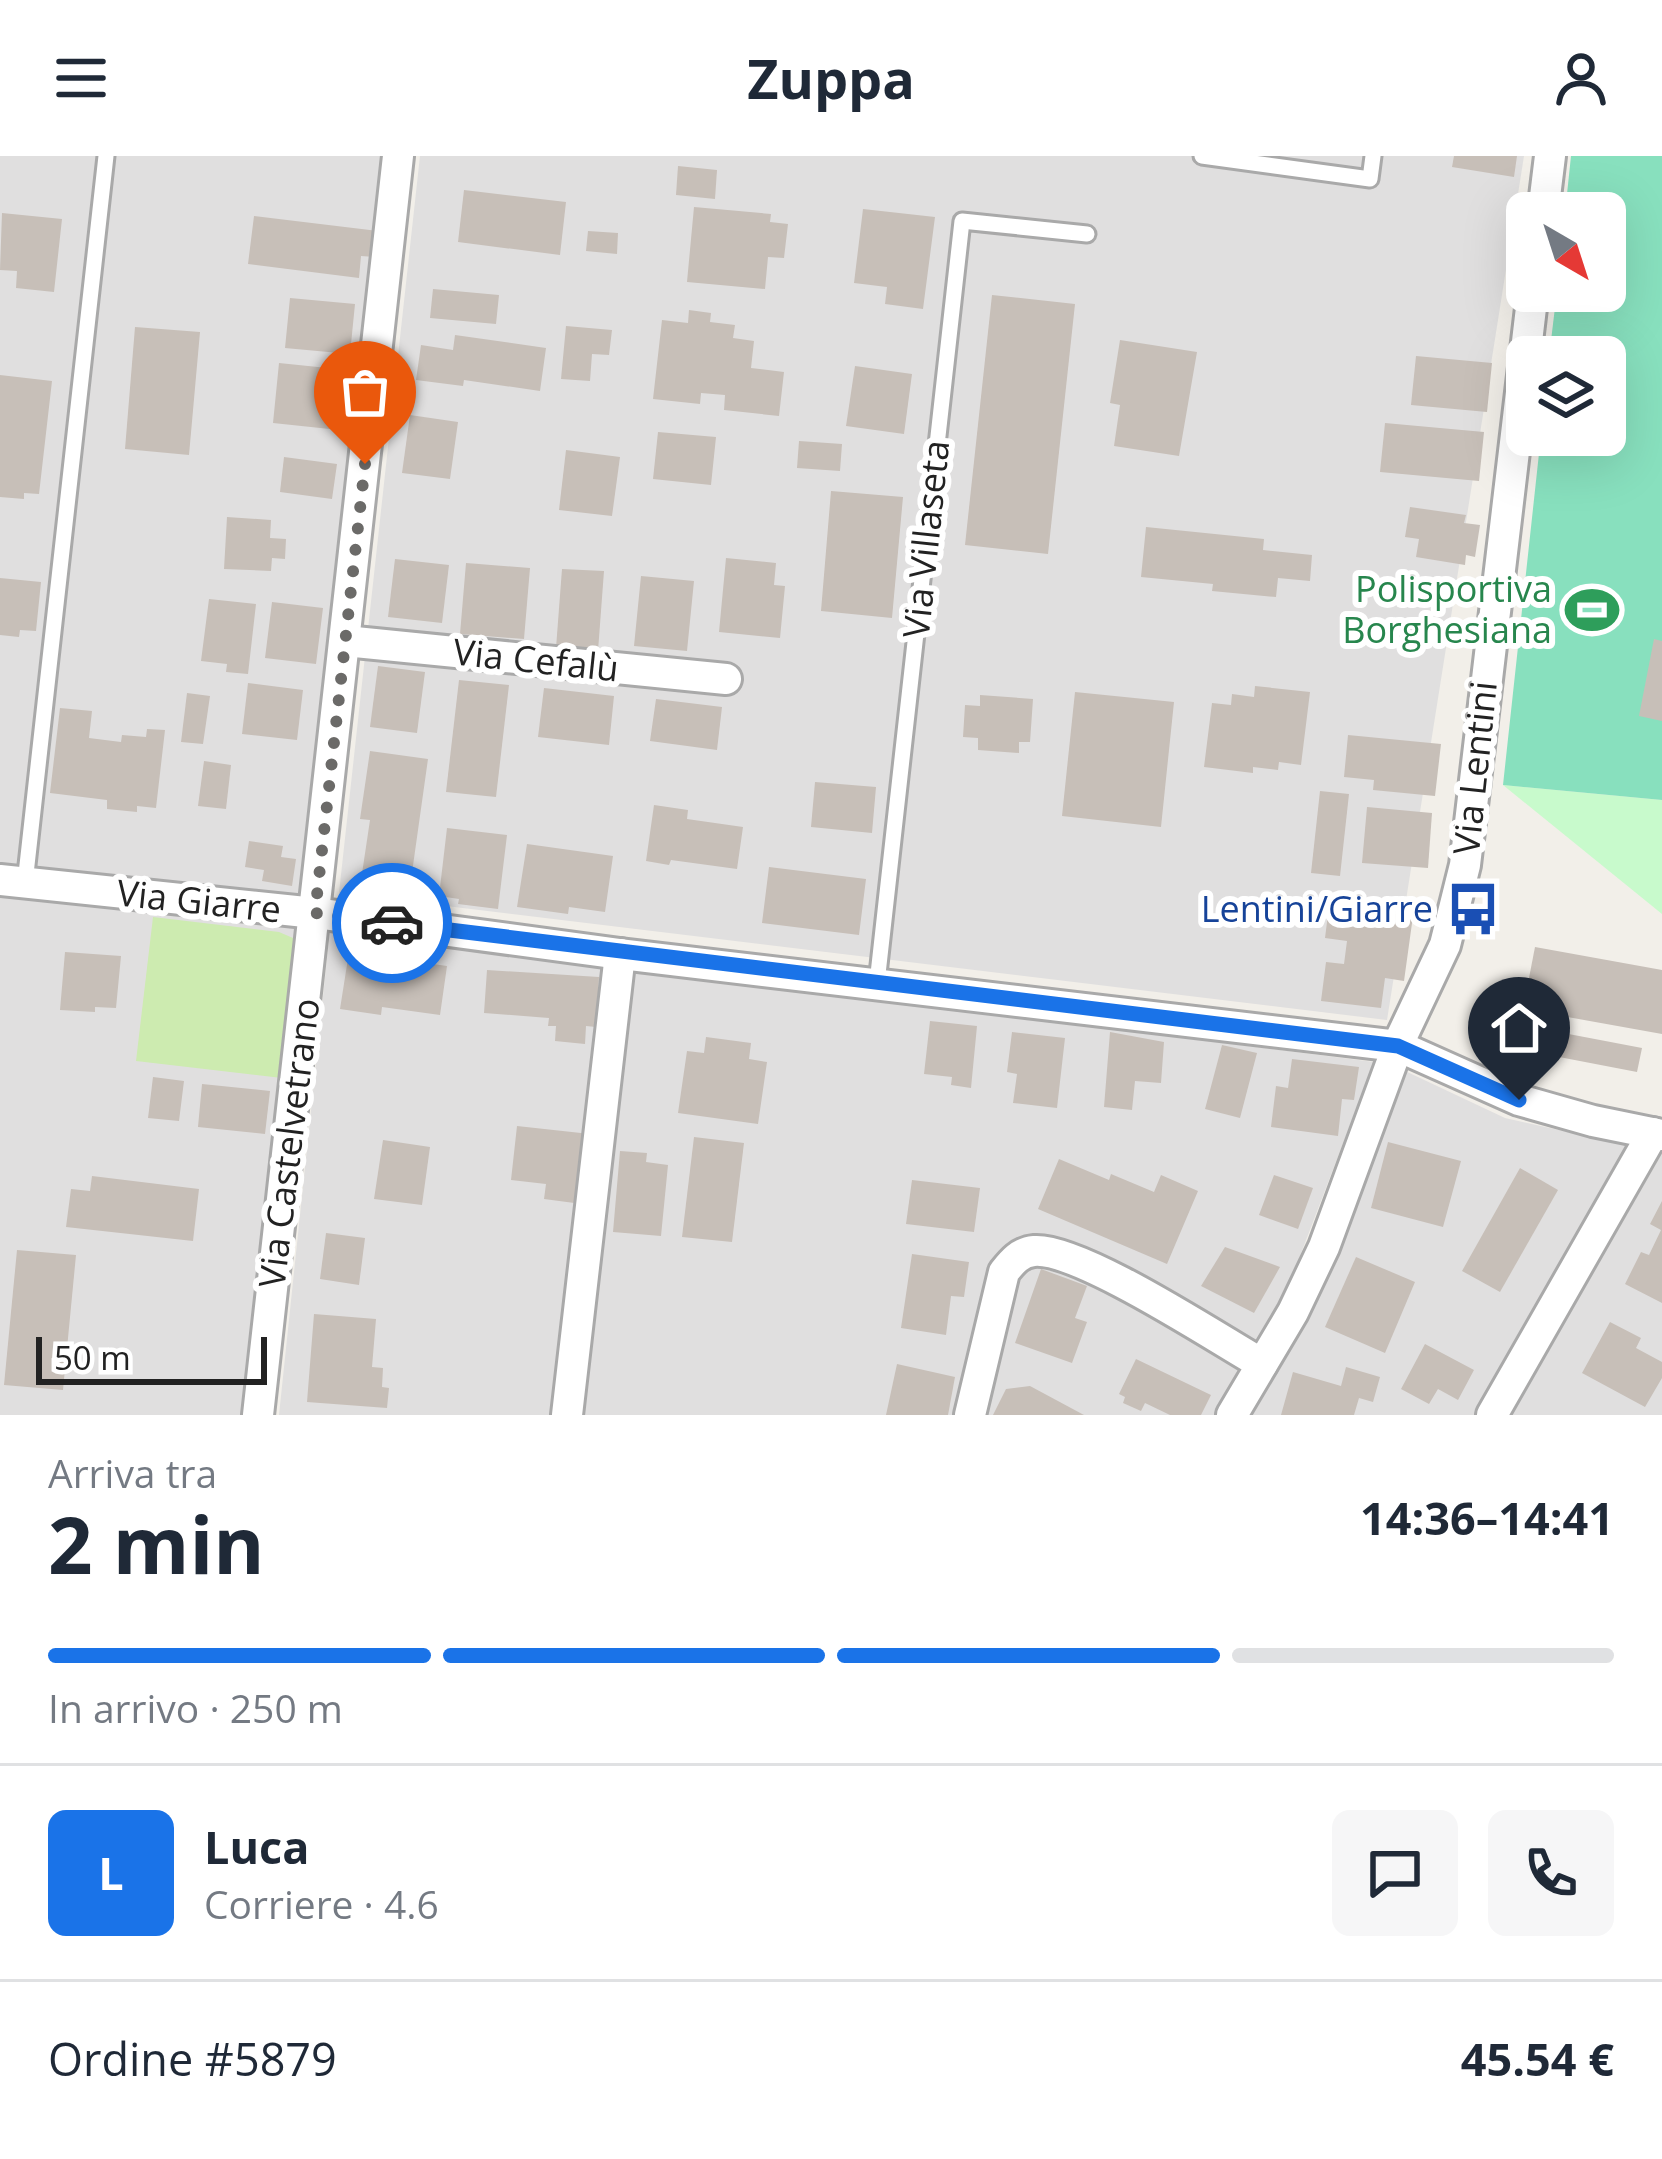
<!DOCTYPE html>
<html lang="it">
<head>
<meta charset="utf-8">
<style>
	body { margin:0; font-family:"Open Sans",sans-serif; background:#f6f6f7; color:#1f2937; height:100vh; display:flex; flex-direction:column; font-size:45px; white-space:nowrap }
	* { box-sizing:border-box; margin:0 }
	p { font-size:39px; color:#747a83 }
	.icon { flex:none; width:66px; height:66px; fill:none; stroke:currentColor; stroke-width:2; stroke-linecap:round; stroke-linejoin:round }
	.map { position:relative; height:1259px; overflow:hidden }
	.sheet { display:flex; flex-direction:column; background:#fff; flex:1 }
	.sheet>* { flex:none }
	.needle { width:78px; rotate:141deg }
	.buttons { position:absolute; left:1506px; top:36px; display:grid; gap:24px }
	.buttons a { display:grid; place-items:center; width:120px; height:120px; border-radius:18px; background:#fff; box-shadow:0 12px 48px #0002; font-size:60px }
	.scale { position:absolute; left:36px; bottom:30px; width:231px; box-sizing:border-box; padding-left:12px; border:6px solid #222; border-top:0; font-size:33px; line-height:42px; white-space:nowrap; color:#222; -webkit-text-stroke:9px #fff; paint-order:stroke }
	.pin { position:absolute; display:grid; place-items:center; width:102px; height:102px; color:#fff; margin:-123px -51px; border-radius:50% 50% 50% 0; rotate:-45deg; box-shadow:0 0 12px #0007 }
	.pin .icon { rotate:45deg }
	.courier { position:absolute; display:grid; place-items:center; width:120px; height:120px; margin:-60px; border:9px solid #1a73e8; border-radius:50%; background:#fff; color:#222; box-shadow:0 3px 15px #0007 }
	.overview em { font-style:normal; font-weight:700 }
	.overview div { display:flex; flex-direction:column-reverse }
	.overview { display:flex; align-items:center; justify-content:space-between; height:204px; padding:0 48px }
	h1 { font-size:78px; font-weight:700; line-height:90px }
	.bar { display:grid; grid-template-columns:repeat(4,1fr); gap:18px 12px; align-content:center; height:144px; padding:0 48px }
	.bar i { height:15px; border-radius:9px; background:#e0e1e3 }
	.bar .current { background:#1a73e8 }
	.bar p { grid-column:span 4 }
	.line { display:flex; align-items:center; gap:30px; padding:0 48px; border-top:3px solid #e0e1e3 }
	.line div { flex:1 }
	.round { display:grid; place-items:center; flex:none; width:126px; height:126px; border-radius:18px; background:#f6f6f7 }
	header { display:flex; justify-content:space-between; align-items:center; height:156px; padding:0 48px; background:#fff; font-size:54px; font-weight:700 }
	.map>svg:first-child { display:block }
	.residential { fill:#e0dfdf }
	.grass { fill:#cdebb0 }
	.park { fill:#c8facc }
	.pitch { fill:#88e0be }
	.building { fill:#c7bfb8 }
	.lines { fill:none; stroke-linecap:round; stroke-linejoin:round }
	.lane-casing { stroke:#a9a9a9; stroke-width:21 }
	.street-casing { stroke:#a9a9a9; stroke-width:36 }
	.lane { stroke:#fff; stroke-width:15 }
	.street { stroke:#fff; stroke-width:30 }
	.done { stroke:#6b6a68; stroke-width:12; stroke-dasharray:0 21.6 }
	.route { stroke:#1a73e8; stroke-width:15 }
	.labels { text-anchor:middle; stroke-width:12; stroke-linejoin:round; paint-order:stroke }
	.street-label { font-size:36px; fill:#222; stroke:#fff }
	.leisure-label { font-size:36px; fill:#27864d; stroke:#fff; text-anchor:end }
	.transit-label { font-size:36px; fill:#164399; stroke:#fff; text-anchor:end }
</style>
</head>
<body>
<header><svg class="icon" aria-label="menu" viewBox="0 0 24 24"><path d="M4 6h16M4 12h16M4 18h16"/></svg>Zuppa<svg class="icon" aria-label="person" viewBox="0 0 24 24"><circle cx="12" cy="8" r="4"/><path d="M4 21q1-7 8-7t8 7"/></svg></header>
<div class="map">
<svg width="1662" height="1259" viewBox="0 0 1662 1259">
	<rect width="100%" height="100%" fill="#f2efe9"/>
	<g class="residential">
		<path d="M 0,0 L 385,0 L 242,1259 L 0,1259 Z"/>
		<path d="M 420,0 L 1524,0 L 1387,864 L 339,737 Z"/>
		<path d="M 330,774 L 1374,906 L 1287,1134 L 1214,1259 L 279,1259 Z"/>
		<path d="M 1403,914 L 1505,962 L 1631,990 L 1482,1259 L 1249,1259 L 1320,1139 Z"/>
		<path d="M 1662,997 L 1662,1259 L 1511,1259 Z"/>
	</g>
	<path class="grass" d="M 153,761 L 279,776 L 293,782 L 295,790 L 282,922 L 136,905 Z"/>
	<path class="park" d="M 1503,629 L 1662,644 L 1662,758 Z"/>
	<path class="pitch" d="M 1571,0 L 1662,0 L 1662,644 L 1503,629 L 1541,279 L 1605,279 L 1605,201 L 1549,201 L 1557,135 L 1605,135 L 1605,57 L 1565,57 Z"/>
	<g class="building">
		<path d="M 1454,0 L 1517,0 L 1514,21 L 1452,11 Z"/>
		<path d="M 678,10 L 717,14 L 715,43 L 676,39 Z"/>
		<path d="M 464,34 L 566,46 L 560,99 L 458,86 Z"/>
		<path d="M 694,51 L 771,58 L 770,66 L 788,68 L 784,102 L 768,101 L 765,133 L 687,126 Z"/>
		<path d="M 863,53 L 935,61 L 923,153 L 885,148 L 887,131 L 854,127 Z"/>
		<path d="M 2,57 L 62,63 L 54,136 L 16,132 L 17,115 L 0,114 Z"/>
		<path d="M 254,60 L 378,75 L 375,101 L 361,100 L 359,122 L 248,108 Z"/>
		<path d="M 588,75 L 618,77 L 617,98 L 586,95 Z"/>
		<path d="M 433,133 L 499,139 L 496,168 L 430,162 Z"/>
		<path d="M 992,139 L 1075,148 L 1048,398 L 965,389 Z"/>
		<path d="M 290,142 L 355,148 L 350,198 L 285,192 Z"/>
		<path d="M 689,154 L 711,157 L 710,166 L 735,169 L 733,182 L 754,185 L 751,212 L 784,216 L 779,260 L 724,254 L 725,239 L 701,237 L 700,248 L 653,243 L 662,164 L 688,167 Z"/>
		<path d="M 566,170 L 612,174 L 609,199 L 592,198 L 590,225 L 561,223 Z"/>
		<path d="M 135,171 L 200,176 L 189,299 L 125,293 Z"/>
		<path d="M 455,179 L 546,192 L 540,235 L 464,224 L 463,230 L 416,224 L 421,189 L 453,194 Z"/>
		<path d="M 1120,184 L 1197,196 L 1179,300 L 1114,290 L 1120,249 L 1110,247 Z"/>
		<path d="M 1416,200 L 1492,207 L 1487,256 L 1411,249 Z"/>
		<path d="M 279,207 L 347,214 L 345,229 L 354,229 L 353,239 L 361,240 L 358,276 L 273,267 Z"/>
		<path d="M 855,210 L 912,218 L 904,278 L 846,270 Z"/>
		<path d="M 0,219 L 52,225 L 39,338 L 24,337 L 24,343 L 0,341 Z"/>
		<path d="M 410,259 L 458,266 L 450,323 L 402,317 Z"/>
		<path d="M 1385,267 L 1484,276 L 1479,325 L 1380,316 Z"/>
		<path d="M 658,276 L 716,281 L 711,329 L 653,323 Z"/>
		<path d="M 799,285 L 842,288 L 840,315 L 797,312 Z"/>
		<path d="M 566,294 L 620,301 L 612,360 L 559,354 Z"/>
		<path d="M 284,301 L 337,308 L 332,343 L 280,336 Z"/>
		<path d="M 831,335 L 903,341 L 892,462 L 821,455 Z"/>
		<path d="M 1410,351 L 1466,359 L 1464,367 L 1480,369 L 1475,401 L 1466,399 L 1465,409 L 1416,401 L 1419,383 L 1405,381 Z"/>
		<path d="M 227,361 L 271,364 L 270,382 L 286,383 L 285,403 L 272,402 L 271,415 L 224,413 Z"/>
		<path d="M 1146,371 L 1264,383 L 1263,394 L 1312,399 L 1310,425 L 1278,422 L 1276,441 L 1212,435 L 1213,428 L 1141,421 Z"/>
		<path d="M 726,402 L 776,407 L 774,429 L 785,430 L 780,482 L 719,476 Z"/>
		<path d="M 395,403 L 449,409 L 442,467 L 388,461 Z"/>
		<path d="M 466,407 L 530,412 L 524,483 L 460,478 Z"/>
		<path d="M 562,413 L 604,415 L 598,495 L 556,492 Z"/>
		<path d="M 641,420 L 694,425 L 687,495 L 634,490 Z"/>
		<path d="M 0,422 L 41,426 L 36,475 L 20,474 L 19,481 L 0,479 Z"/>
		<path d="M 209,443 L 256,448 L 248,518 L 226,516 L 227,508 L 201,505 Z"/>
		<path d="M 272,446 L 323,452 L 316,508 L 265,502 Z"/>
		<path d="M 1654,483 L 1662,485 L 1662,565 L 1639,560 Z"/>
		<path d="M 378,510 L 425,516 L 417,577 L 370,571 Z"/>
		<path d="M 459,524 L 509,529 L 496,641 L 446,636 Z"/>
		<path d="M 248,527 L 303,534 L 297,584 L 242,578 Z"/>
		<path d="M 1255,530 L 1310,536 L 1301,609 L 1279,606 L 1278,614 L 1253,611 L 1253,617 L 1204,611 L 1212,547 L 1231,549 L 1232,538 L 1254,541 Z"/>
		<path d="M 544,532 L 614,540 L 609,589 L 538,581 Z"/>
		<path d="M 1075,536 L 1174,546 L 1161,671 L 1062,660 Z"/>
		<path d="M 187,537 L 210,540 L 203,588 L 181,586 Z"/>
		<path d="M 980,539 L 1033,543 L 1030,586 L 1019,586 L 1019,597 L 978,594 L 978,582 L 963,581 L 965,549 L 980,550 Z"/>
		<path d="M 656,543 L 722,551 L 717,594 L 650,585 Z"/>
		<path d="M 60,552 L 92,555 L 89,582 L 121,586 L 122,579 L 146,581 L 147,573 L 165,574 L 156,652 L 137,650 L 137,656 L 107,653 L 107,644 L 50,637 Z"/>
		<path d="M 1348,579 L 1441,588 L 1435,640 L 1373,634 L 1374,624 L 1344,621 Z"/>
		<path d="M 370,595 L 428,603 L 409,738 L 360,731 L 370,664 L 360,663 Z"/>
		<path d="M 204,605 L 231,609 L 226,653 L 198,650 Z"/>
		<path d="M 815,626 L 876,631 L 872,677 L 811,671 Z"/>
		<path d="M 1320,635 L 1349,638 L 1340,720 L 1311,717 Z"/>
		<path d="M 654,649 L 688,654 L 687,663 L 743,671 L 737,713 L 671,704 L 669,709 L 646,705 Z"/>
		<path d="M 1367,651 L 1432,657 L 1428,712 L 1362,707 Z"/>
		<path d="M 447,672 L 507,679 L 498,753 L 458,748 L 459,743 L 439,740 Z"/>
		<path d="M 249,685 L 283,690 L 281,701 L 296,703 L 292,730 L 262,725 L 264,714 L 245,711 Z"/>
		<path d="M 527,688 L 613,700 L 605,756 L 569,751 L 568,758 L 517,751 Z"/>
		<path d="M 769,711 L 866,723 L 859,779 L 762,767 Z"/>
		<path d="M 1329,750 L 1413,760 L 1404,825 L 1385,822 L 1381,852 L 1321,845 L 1326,806 L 1344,808 L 1347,785 L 1325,782 Z"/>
		<path d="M 1535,791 L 1662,814 L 1662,878 L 1523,853 Z"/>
		<path d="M 65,796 L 121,800 L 116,852 L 95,851 L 95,856 L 60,854 Z"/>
		<path d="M 349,796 L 447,810 L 440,859 L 382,851 L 381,859 L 340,853 Z"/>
		<path d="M 487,814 L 599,821 L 596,871 L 586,870 L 585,888 L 555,885 L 556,870 L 548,870 L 549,862 L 484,857 Z"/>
		<path d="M 930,865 L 977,870 L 971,932 L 951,929 L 952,921 L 924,918 Z"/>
		<path d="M 1511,867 L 1642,892 L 1637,916 L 1507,891 Z"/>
		<path d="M 1012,876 L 1065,882 L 1057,952 L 1013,947 L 1017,918 L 1007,916 Z"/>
		<path d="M 1110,876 L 1164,886 L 1161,927 L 1135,925 L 1132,954 L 1104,951 Z"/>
		<path d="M 706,881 L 751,887 L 749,903 L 767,906 L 758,968 L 678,957 L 687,895 L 704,897 Z"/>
		<path d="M 1222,889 L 1257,897 L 1240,962 L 1205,953 Z"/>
		<path d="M 1292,903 L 1359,911 L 1354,944 L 1342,943 L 1338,980 L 1271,971 L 1276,930 L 1288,932 Z"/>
		<path d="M 153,921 L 184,925 L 179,965 L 148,962 Z"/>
		<path d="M 202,928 L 270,935 L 265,978 L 198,971 Z"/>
		<path d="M 517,970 L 590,978 L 582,1048 L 544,1043 L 546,1028 L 511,1024 Z"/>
		<path d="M 694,981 L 744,987 L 732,1086 L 682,1081 Z"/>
		<path d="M 383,984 L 430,991 L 422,1049 L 374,1043 Z"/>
		<path d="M 1388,986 L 1461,1005 L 1443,1071 L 1371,1052 Z"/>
		<path d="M 620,995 L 647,997 L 646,1006 L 668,1009 L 661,1080 L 613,1076 Z"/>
		<path d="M 1059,1003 L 1109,1024 L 1111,1018 L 1154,1036 L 1161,1019 L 1198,1035 L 1167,1108 L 1038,1053 Z"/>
		<path d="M 1520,1012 L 1558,1034 L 1500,1136 L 1462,1115 Z"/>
		<path d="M 1274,1019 L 1313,1032 L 1298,1073 L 1259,1059 Z"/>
		<path d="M 92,1020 L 199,1033 L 193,1085 L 66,1071 L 71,1033 L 90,1035 Z"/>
		<path d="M 912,1024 L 980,1032 L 974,1076 L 906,1068 Z"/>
		<path d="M 1662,1045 L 1662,1147 L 1625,1128 L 1641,1096 L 1649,1099 L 1661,1074 L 1650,1068 Z"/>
		<path d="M 326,1077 L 365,1082 L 359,1129 L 320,1123 Z"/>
		<path d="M 1225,1091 L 1280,1111 L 1254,1157 L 1201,1130 Z"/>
		<path d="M 17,1094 L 76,1099 L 63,1234 L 4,1229 Z"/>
		<path d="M 912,1098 L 969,1106 L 964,1141 L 951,1140 L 946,1179 L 901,1172 Z"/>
		<path d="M 1356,1101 L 1415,1126 L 1385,1197 L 1325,1171 Z"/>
		<path d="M 1041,1113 L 1087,1130 L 1075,1162 L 1087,1166 L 1072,1207 L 1015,1187 Z"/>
		<path d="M 314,1158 L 376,1163 L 372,1211 L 383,1212 L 382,1231 L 389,1232 L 387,1252 L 307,1246 Z"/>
		<path d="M 1610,1166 L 1641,1182 L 1636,1192 L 1662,1206 L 1662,1222 L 1645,1251 L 1582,1217 Z"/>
		<path d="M 1425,1188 L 1474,1214 L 1458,1244 L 1438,1233 L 1429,1248 L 1401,1233 Z"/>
		<path d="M 1136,1203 L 1211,1239 L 1201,1259 L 1170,1259 L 1145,1247 L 1141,1255 L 1123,1247 L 1125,1241 L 1119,1238 Z"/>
		<path d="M 897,1208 L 955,1221 L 948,1259 L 886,1259 Z"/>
		<path d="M 1346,1211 L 1380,1221 L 1373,1246 L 1359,1242 L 1354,1259 L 1281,1259 L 1293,1216 L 1341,1230 Z"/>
		<path d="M 1030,1230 L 1084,1259 L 993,1259 L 1006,1233 Z"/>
	</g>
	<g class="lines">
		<defs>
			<g id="lane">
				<path d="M 1202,0 L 1370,23 L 1373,0"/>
				<path d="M 25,727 L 106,0"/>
				<path d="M 877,827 L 962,65 L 1087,78"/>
			</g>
			<g id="street">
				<path d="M 1543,57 L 1550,0"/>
				<path d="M 345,485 L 726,523"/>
				<path d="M 0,724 L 315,757 L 620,798 L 1398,890 L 1519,944 L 1593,965 L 1662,979"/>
				<path d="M 258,1259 L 398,0"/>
				<path d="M 567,1259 L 620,798"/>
				<path d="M 970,1259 L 1004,1116 C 1012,1106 1020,1096 1034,1095 C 1079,1091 1218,1183 1262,1208"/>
				<path d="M 1232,1259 L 1293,1156 L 1324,1091 L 1400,884 L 1445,789 L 1465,709 L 1533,135"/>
				<path d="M 1492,1259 L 1653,977"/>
			</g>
		</defs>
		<use href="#lane" class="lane-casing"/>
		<use href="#street" class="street-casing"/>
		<use href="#lane" class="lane"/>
		<use href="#street" class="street"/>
	</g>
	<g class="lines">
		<path class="done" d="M 365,308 L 315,757 L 392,767"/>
		<path class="route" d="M 392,767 L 1398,890 L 1519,944"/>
	</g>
	<defs>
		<symbol id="stadium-bare" viewBox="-9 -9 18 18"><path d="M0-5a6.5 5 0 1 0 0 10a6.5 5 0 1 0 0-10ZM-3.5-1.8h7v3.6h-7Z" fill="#2e9e5b" stroke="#fff" stroke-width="2.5" paint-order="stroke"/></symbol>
		<symbol id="bus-bare" viewBox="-9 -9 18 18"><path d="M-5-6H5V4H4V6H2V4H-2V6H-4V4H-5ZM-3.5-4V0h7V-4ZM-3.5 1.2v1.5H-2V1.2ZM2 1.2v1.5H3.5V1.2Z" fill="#1a4fb4" stroke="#fff" stroke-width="2.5" paint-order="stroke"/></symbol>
	</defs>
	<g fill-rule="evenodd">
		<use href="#stadium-bare" x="1554" y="416" width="76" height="76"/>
		<use href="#bus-bare" x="1435" y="715" width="76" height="76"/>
	</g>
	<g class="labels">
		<g class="street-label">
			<text transform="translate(926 383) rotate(-84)" y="13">Via Villaseta</text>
			<text transform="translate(536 504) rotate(6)" y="13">Via Cefalù</text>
			<text transform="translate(1475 612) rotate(-84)" y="13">Via Lentini</text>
			<text transform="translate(199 745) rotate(6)" y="13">Via Giarre</text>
			<text transform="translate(289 987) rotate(-83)" y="13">Via Castelvetrano</text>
		</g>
		<g class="leisure-label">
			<text x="1552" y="446">Polisportiva<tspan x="1552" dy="41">Borghesiana</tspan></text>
		</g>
		<g class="transit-label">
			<text x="1433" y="766">Lentini/Giarre</text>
		</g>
	</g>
</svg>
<div class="buttons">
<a><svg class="needle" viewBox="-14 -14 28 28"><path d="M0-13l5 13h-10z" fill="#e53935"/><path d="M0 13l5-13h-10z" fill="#747a83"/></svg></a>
<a><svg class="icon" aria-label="layers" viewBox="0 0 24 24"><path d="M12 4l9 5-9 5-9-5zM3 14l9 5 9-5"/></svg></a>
</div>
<div class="scale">50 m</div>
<div class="pin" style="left:365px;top:308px;background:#ea580c"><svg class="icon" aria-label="bag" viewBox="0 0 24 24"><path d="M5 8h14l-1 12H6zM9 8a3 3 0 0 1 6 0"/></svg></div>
<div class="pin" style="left:1519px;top:944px;background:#1f2937"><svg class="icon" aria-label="home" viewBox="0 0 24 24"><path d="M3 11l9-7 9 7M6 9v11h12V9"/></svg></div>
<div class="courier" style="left:392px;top:767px"><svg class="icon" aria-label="car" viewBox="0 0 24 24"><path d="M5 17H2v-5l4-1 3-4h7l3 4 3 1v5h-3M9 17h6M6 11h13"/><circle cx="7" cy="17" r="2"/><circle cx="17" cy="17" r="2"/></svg></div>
</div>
<section class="sheet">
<div class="overview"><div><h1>2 min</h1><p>Arriva tra</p></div><em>14:36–14:41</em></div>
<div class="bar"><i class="current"></i><i class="current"></i><i class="current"></i><i></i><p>In arrivo · 250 m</p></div>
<div class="line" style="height:216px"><b class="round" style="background:#1a73e8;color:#fff">L</b><div><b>Luca</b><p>Corriere · 4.6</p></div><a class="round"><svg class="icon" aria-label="chat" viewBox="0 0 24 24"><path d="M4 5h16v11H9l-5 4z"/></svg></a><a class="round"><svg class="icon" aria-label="phone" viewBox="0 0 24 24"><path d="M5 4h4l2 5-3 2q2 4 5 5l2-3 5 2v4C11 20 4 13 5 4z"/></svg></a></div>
<div class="line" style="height:156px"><div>Ordine #5879</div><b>45.54 €</b></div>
</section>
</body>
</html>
